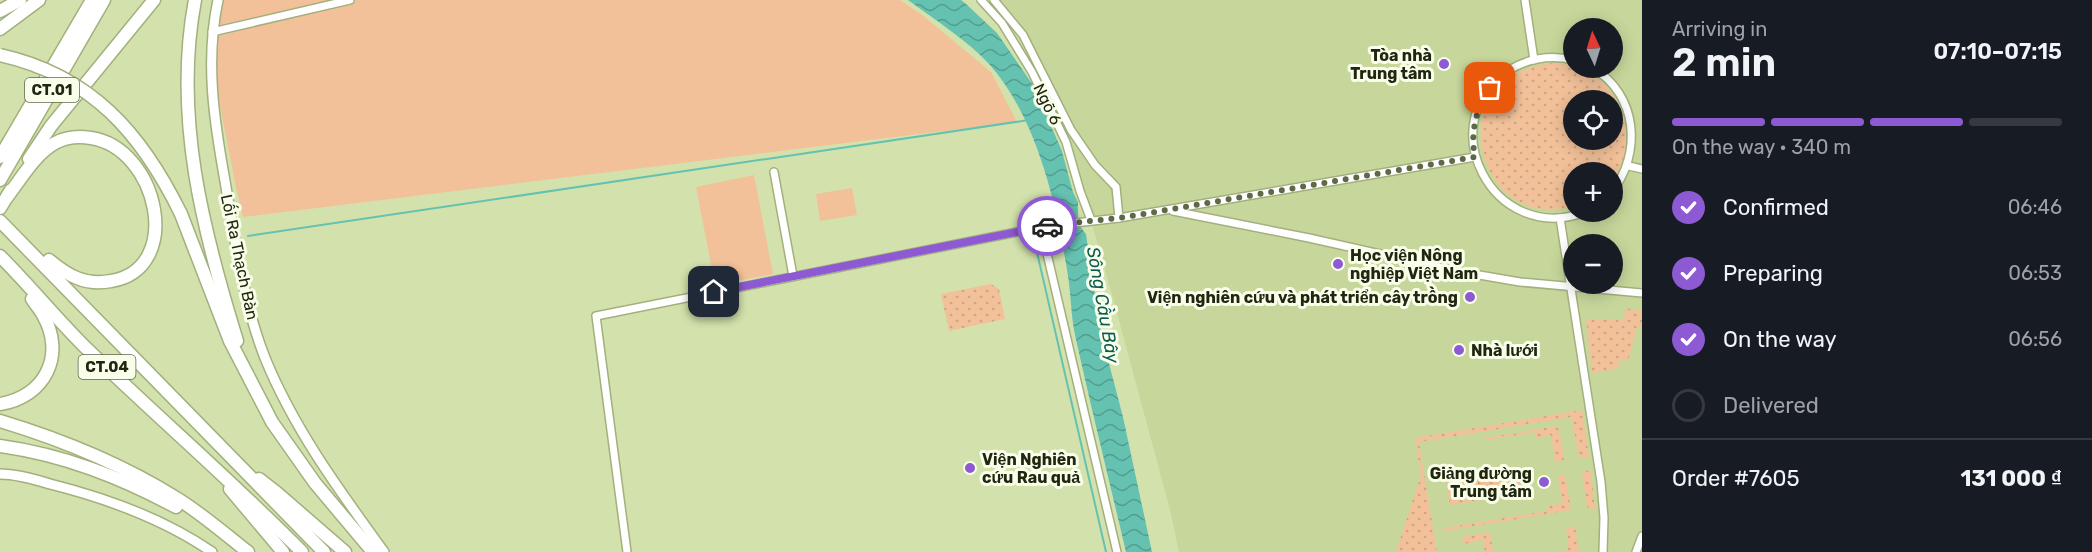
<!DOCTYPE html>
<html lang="en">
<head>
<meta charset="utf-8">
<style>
	body { margin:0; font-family:Rubik,sans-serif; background:#20242c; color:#f1f3f6; height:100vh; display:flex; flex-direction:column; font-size:22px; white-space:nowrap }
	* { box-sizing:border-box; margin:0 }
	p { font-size:20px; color:#9ea1a6 }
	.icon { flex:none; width:33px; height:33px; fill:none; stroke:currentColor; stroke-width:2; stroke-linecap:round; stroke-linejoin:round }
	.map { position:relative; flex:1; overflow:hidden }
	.side { display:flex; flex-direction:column; background:#171b24; width:450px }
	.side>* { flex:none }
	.needle { width:39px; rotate:356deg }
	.buttons { position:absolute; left:1563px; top:18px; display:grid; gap:12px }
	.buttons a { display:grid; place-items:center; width:60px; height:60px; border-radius:50%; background:#171b24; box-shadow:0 3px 15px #0003; font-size:30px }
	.pin { position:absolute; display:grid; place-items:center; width:51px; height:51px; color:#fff; margin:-26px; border-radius:12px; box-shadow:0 3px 9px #0006 }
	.courier { position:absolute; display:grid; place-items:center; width:60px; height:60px; margin:-30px; border:4px solid #8e5ad3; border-radius:50%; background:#fff; color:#222; box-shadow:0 2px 8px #0007 }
	.head em { font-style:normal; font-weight:600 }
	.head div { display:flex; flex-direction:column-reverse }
	.head { display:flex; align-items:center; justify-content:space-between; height:102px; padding:0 30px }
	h1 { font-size:39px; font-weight:600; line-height:45px }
	.bar { display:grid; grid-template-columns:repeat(4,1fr); gap:9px 6px; align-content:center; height:72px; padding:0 30px }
	.bar i { height:8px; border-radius:4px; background:#363941 }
	.bar .active { background:#8e5ad3 }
	.bar p { grid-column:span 4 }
	.line { display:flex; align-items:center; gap:15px; padding:0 30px; border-top:2px solid #363941 }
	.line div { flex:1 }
	ol { padding:0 30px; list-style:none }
	li { display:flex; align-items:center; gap:18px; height:66px }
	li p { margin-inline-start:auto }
	li .icon { padding:6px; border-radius:50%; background:#8e5ad3; color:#fff; stroke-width:4 }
	li:last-child { color:#9ea1a6 }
	li i { width:33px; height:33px; border:3px solid #363941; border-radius:50% }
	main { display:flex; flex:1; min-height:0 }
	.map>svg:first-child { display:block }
	.built { fill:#c7d79b; fill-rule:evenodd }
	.grass { fill:url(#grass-dots); fill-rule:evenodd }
	.garden { fill:#f2c199 }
	.water { fill:url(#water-waves) }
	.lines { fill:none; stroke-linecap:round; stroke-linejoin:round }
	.stream { stroke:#65c2b1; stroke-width:2 }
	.street-casing { stroke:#a2b07d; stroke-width:10 }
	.secondary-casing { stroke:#a2b07d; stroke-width:12 }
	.highway-casing { stroke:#a2b07d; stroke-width:15 }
	.street { stroke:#fff; stroke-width:7 }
	.secondary { stroke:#fff; stroke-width:9 }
	.highway { stroke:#fff; stroke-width:12 }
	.highway-bridge-casing { stroke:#a2b07d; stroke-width:15; stroke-linecap:butt }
	.highway-bridge { stroke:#fff; stroke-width:12 }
	.done { stroke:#5f6847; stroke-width:6; stroke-dasharray:0 10.8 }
	.route { stroke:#8e5ad3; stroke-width:8 }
	.poi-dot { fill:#8e5ad3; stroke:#f8fee9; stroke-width:2 }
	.labels { text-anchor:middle; stroke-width:6; stroke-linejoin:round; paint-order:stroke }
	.shield { fill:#f8fee9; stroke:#626752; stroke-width:1.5 }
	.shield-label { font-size:15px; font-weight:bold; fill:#212611 }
	.poi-label { font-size:16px; font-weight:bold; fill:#212611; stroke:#f8fee9; text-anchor:end }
	.street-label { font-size:16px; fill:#212611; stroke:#f8fee9 }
	.water-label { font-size:18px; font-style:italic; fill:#0c5c51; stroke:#f8fee9 }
</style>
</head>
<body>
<main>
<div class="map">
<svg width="1642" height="552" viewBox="0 0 1642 552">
	<defs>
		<pattern id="grass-dots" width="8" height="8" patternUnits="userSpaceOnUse" patternTransform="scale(1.5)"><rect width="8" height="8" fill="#f2c199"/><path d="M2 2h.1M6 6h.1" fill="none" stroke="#cfa683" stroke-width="1.8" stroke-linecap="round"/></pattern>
		<pattern id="water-waves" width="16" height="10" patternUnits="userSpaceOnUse" patternTransform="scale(1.5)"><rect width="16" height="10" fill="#65c2b1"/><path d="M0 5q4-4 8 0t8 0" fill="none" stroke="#539d8f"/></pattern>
	</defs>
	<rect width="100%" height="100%" fill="#d3e2ac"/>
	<path class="built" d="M 997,0 L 1642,0 L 1642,552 L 1179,552 L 1170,510 L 1113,298 L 1055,95 L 1026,34 ZM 1574,28 L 1612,28 L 1612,68 L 1574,68 ZM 1574,100 L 1612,100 L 1612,140 L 1574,140 ZM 1574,172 L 1612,172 L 1612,212 L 1574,212 ZM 1574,244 L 1612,244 L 1612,284 L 1574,284 Z"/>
	<g class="grass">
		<path d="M 1552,63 C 1563,64 1573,65 1583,69 C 1624,89 1640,141 1613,179 L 1612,172 L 1574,172 L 1573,206 C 1477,235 1435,77 1552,63 ZM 1574,100 L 1612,100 L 1612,140 L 1574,140 Z"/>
		<path d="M 991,284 L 999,289 L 1005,319 L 949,331 L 941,294 Z"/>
		<path d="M 1625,308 L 1642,311 L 1642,328 L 1637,327 L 1628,361 L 1621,359 L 1618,368 L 1592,373 L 1586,319 L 1624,320 Z"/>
		<path d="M 1582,410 L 1589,457 L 1581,458 L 1579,456 L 1571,417 L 1419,442 L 1437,552 L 1396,552 L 1421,475 L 1415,438 Z"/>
		<path d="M 1556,426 L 1559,429 L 1564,459 L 1562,461 L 1555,462 L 1551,435 L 1536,438 L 1535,432 L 1487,440 L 1486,438 Z"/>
		<path d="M 1518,469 L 1522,493 L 1450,505 L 1446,480 Z"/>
		<path d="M 1591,470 L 1595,509 L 1591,509 L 1587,507 L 1582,475 L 1583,472 Z"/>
		<path d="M 1565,475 L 1571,510 L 1444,531 L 1444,528 L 1548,511 L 1547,506 L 1562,503 L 1558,476 Z"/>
		<path d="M 1575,526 L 1579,552 L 1557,552 L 1568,550 L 1566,529 Z"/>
		<path d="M 1490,532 L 1493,552 L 1485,552 L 1483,540 L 1463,544 L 1462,537 Z"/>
	</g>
	<g class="garden">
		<path d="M 220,0 L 900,0 L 921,14 L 991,72 L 1017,122 L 243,217 L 236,188 L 214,74 Z"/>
		<path d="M 754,175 L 773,274 L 715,285 L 696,187 Z"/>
		<path d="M 852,188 L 857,215 L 820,221 L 816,194 Z"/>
	</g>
	<path class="water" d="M 908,0 L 961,0 L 965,3 L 997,33 L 1033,85 L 1062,151 L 1073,192 L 1078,202 L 1078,224 L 1086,234 L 1101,333 L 1123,417 L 1152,552 L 1126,552 C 1109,480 1091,407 1075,335 C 1071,316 1071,295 1068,276 C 1057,207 1038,120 990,65 C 967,40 935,20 908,0 Z"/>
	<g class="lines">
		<g class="stream">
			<path d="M 1033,235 L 1106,552"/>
			<path d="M 248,236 L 1029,120"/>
		</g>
		<defs>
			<g id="street">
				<path d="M 981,0 L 1002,23 L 1032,72 L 1066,142 L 1080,191 L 1091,220"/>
				<path d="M 994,0 L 1023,35 L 1071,130 L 1095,165 L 1116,187 L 1119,218"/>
				<path d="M 1525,0 L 1534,60"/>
				<path d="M 212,32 L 350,0"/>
				<path d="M 1574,60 C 1552,55 1530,58 1511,69 C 1428,121 1493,247 1585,212"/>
				<path d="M 1593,68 C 1638,95 1642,153 1612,192"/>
				<path d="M 1629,166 L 1642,169"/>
				<path d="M 774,172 L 793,276"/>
				<path d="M 1173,211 L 1309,238 L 1456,271 L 1520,282 L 1642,293"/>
				<path d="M 1560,218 L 1601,482 L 1604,518 L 1603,552"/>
				<path d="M 1041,228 L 1117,552"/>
				<path d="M 627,552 L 596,316 L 1017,232 L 1057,225 L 1119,218 L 1475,157"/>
				<path d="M 1636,552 L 1642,536"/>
			</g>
			<g id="secondary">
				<path d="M 218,0 C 205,61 214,120 225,181 C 235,240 243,302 265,358 C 294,429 339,490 384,552"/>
				<path d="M 0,474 C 17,474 34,479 50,484 C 106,498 164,519 212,552"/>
			</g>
			<g id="highway">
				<path d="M 195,0 C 173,116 203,231 237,341"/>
				<path d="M 0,11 L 20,0"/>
				<path d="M 0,29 L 39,0"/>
				<path d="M 0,157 L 92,0"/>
				<path d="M 29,159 L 51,126 L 154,0"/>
				<path d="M 0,180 L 104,0"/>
				<path d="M 7,197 C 21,179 35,154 55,143 C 66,137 79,136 91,138 C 158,148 185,269 111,281 C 86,286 68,276 49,260"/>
				<path d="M 0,208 L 11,190"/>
				<path d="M 181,214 L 230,341 L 272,422 L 315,483 L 373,552"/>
				<path d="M 0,221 L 324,552"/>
				<path d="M 0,256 C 29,285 55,317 84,346 C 156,416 232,481 302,552"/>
				<path d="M 0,404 C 45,397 66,355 43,315 C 40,309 35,304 32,299"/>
				<path d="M 0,421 C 63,440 122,464 178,499 C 202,514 225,534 248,552"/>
				<path d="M 0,446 C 64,455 120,477 176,507"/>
				<path d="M 259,479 L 277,493 L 345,552"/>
				<path d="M 230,489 L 283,552"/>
			</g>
		</defs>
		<use href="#street" class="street-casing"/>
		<use href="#secondary" class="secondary-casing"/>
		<use href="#highway" class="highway-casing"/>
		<use href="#street" class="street"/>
		<use href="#secondary" class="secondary"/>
		<use href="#highway" class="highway"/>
		<defs>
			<path id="highway-bridge" d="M 0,55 C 91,75 142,134 181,214"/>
		</defs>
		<use href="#highway-bridge" class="highway-bridge-casing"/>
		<use href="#highway-bridge" class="highway-bridge"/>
	</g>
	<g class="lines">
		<path class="done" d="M 1047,226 L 1126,217 L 1475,157 C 1470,132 1476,109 1490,88"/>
		<path class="route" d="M 714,292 L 1047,226"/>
	</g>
	<g class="poi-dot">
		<circle cx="1444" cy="64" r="6"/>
		<circle cx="1338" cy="264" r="6"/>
		<circle cx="1470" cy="297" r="6"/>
		<circle cx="1459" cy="350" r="6"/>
		<circle cx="970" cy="468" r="6"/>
		<circle cx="1544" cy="482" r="6"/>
	</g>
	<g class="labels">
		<g class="shield">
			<rect x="25" y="78" width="54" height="24" rx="4.5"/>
			<rect x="78.5" y="355" width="57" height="24" rx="4.5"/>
		</g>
		<g class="shield-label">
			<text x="52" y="95">CT.01</text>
			<text x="107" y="372">CT.04</text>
		</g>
		<g class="poi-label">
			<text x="1432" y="61">Tòa nhà<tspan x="1432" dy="18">Trung tâm</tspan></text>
			<text x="1350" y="261" text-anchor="start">Học viện Nông<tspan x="1350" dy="18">nghiệp Việt Nam</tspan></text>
			<text x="1458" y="303">Viện nghiên cứu và phát triển cây trồng</text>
			<text x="1471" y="356" text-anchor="start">Nhà lưới</text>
			<text x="982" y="465" text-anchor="start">Viện Nghiên<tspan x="982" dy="18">cứu Rau quả</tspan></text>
			<text x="1532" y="479">Giảng đường<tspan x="1532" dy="18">Trung tâm</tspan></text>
		</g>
		<g class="street-label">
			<text transform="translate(1048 104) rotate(64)" y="6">Ngõ 6</text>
			<text transform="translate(240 257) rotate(78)" y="6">Lối Ra Thạch Bàn</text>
		</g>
		<g class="water-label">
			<text transform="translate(1103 305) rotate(80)" y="6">Sông Cầu Bây</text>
		</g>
	</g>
</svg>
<div class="buttons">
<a><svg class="needle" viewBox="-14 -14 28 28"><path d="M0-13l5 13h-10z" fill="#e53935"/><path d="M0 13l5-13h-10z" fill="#9ea1a6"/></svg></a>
<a><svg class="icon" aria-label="locate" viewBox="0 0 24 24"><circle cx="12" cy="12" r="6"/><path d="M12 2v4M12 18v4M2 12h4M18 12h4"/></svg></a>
<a>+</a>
<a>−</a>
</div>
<div class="pin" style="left:1490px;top:88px;background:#ea580c"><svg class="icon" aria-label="bag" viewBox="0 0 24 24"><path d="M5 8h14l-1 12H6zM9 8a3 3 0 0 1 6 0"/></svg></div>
<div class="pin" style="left:714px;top:292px;background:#1f2937"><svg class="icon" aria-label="home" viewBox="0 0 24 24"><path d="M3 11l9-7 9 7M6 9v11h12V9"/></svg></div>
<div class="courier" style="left:1047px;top:226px"><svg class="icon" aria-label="car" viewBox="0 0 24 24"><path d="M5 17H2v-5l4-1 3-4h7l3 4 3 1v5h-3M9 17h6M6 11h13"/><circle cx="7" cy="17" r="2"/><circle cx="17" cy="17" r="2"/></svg></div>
</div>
<section class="side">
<div class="head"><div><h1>2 min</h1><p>Arriving in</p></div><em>07:10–07:15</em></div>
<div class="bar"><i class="active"></i><i class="active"></i><i class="active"></i><i></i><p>On the way · 340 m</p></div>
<ol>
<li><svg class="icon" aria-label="check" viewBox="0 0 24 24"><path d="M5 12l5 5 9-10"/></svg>Confirmed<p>06:46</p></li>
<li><svg class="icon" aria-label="check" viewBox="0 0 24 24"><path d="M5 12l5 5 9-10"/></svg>Preparing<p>06:53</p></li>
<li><svg class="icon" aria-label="check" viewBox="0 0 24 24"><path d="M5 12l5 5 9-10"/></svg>On the way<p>06:56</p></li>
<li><i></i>Delivered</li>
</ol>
<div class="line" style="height:78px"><div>Order #7605</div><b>131 000 ₫</b></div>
</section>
</main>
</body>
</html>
